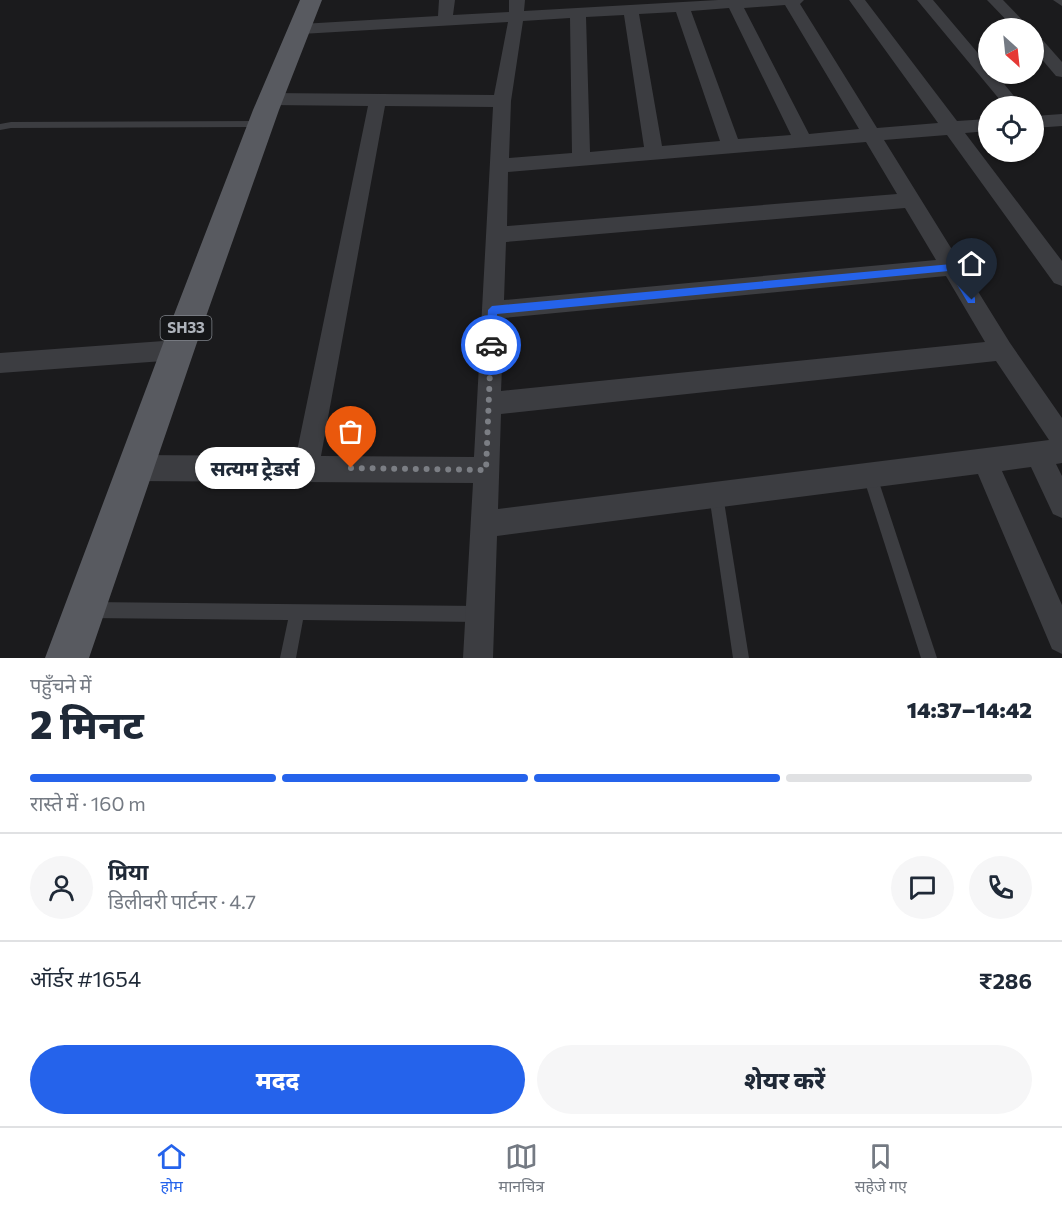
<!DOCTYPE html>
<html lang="hi">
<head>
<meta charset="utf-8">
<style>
	body { margin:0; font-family:Commissioner,"Noto Sans Devanagari",sans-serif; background:#f6f6f7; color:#1f2937; height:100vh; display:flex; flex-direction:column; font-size:22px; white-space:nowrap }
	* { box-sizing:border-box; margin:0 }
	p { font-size:20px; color:#747a83 }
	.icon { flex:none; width:33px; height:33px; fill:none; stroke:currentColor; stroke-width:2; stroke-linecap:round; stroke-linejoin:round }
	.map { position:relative; height:658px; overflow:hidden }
	.panel { display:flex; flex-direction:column; background:#fff; flex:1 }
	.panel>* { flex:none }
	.needle { width:39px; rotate:153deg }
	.buttons { position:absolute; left:978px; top:18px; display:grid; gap:12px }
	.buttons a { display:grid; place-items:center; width:66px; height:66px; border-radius:50%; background:#fff; box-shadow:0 2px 4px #0004; font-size:30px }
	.pin { position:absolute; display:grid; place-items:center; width:51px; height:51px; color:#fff; margin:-62px -26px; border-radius:50% 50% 50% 0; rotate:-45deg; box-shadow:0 0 6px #0007 }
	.pin .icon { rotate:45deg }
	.courier { position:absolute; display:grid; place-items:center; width:60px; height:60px; margin:-30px; border:4px solid #2563eb; border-radius:50%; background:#fff; color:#222; box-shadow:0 2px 8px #0007 }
	.bubble { position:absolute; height:42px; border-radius:21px; background:#fff; box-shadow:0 2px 4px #0004; font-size:20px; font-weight:800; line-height:42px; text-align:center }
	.overview em { font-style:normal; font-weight:800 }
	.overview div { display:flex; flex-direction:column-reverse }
	.overview { display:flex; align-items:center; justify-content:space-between; height:102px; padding:0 30px }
	h1 { font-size:39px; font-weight:800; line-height:45px }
	.bar { display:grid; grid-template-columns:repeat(4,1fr); gap:9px 6px; align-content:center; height:72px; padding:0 30px }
	.bar i { height:8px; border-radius:4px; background:#e0e1e3 }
	.bar .current { background:#2563eb }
	.bar p { grid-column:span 4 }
	.line { display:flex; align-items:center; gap:15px; padding:0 30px; border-top:2px solid #e0e1e3 }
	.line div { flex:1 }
	.round { display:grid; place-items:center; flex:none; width:63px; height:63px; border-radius:32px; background:#f6f6f7 }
	.primary-button { display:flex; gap:12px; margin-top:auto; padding:12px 30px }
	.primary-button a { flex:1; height:69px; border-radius:36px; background:#2563eb; color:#fff; font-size:24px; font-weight:800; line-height:69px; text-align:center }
	.primary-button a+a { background:#f6f6f7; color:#1f2937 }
	.tabs { display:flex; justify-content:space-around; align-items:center; height:84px; border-top:2px solid #e0e1e3; background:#fff; font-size:16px; color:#747a83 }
	.tabs a { display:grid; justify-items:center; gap:3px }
	.tabs .current { color:#2563eb }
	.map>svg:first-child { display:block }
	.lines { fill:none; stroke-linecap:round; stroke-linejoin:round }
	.lane { fill:#3c3d41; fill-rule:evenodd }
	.street { fill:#3c3d41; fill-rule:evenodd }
	.primary { fill:#585a60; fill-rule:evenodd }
	.route { fill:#2563eb }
	.done { stroke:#7b7e84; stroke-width:6; stroke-dasharray:0 10.8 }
	.labels { text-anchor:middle; stroke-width:6; stroke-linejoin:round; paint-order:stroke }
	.shield { fill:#151618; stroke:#80848a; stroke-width:1.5 }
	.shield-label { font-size:15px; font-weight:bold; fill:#aeb3bb }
</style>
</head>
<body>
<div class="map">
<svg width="1062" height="658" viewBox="0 0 1062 658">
	<rect width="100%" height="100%" fill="#1b1b1d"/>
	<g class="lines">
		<g class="lane">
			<path d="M 260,121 L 265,124 L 260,127 L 11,128 L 0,130 L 0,124 L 11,122 Z"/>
			<path d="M 870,469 L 875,471 L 877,476 L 937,658 L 921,658 L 863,476 L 865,471 Z"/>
			<path d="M 716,488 L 721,490 L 723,495 L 749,658 L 733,658 L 709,495 L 711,490 Z"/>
			<path d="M 90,602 L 480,606 L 485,609 L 488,614 L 485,619 L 480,622 L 303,620 L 296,658 L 280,658 L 288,620 L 90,618 L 85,615 L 82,610 L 85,605 Z"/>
		</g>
		<g class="street">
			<path d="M 439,0 L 455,0 L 453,15 L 509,12 L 509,0 L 525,0 L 524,11 L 718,0 L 804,0 L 800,4 L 877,128 L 938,123 L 849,0 L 865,0 L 957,121 L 988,119 L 988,131 L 965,133 L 1062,261 L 1062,286 L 1054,283 L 947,135 L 884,140 L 1010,343 L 1062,418 L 1062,463 L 1056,464 L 1062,476 L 1062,518 L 1053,514 L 1031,467 L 1002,471 L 1062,605 L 1062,654 L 1052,649 L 978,474 L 497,536 L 493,658 L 463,658 L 473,483 L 133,481 L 124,477 L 120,468 L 124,459 L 133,455 L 296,456 L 368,106 L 270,105 L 264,103 L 261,99 L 264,95 L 270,93 L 494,95 L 508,22 L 301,34 L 293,29 L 301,24 L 438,16 ZM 785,5 L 859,129 L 809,134 L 744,8 ZM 729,8 L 791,135 L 738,139 L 691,11 ZM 676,12 L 720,141 L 662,146 L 639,14 ZM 624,15 L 644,147 L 590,152 L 586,17 ZM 570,18 L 572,153 L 509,158 L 511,101 L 523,21 ZM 385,106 L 493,107 L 474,457 L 321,456 ZM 866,142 L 897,194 L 507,226 L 508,172 ZM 905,208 L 936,260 L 504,300 L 506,242 ZM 946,276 L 985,342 L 501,391 L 504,318 ZM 996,361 L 1049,440 L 498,509 L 501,414 Z"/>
			<path d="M 917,0 L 933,0 L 988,65 L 988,74 L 996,74 L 1022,106 L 1005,106 Z"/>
			<path d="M 987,0 L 1003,0 L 1030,28 L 1014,28 Z"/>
			<path d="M 1053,0 L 1062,0 L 1062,6 Z"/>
			<path d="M 1034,36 L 1040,37 L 1062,62 L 1062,77 L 1056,76 L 1034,50 Z"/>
			<path d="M 1062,114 L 1062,126 L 1034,128 L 1034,116 Z"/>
			<path d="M 177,340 L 185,343 L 188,350 L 185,357 L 177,360 L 0,373 L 0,353 Z"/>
		</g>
		<path class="primary" d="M 300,0 L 322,0 L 279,110 L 203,325 L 89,658 L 45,658 L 170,325 L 253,110 Z"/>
	</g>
	<path class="route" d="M 952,264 L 955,265 L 975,298 L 975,303 L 968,303 L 949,271 L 497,314 L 496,345 L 491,349 L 486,345 L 488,310 L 492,306 Z"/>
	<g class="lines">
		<path class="done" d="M 351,468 L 486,470 L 491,345"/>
	</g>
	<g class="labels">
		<rect class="shield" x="160.5" y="316" width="51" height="24" rx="4.5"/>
		<g class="shield-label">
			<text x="186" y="333">SH33</text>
		</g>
	</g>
</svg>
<div class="buttons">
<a><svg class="needle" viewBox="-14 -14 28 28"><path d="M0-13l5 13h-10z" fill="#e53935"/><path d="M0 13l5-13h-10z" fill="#747a83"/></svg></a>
<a><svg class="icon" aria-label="locate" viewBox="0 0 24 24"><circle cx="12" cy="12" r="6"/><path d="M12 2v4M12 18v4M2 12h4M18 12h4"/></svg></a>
</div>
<div class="pin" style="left:351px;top:468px;background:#ea580c"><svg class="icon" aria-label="bag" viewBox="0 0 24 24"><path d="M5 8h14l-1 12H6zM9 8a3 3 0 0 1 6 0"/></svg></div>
<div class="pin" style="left:972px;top:300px;background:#1f2937"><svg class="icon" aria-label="home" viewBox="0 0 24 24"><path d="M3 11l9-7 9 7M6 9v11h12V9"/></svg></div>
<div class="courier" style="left:491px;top:345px"><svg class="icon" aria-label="car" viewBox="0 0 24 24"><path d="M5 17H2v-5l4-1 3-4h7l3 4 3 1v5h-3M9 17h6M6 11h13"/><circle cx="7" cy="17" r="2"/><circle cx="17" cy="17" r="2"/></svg></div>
<div class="bubble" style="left:195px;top:447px;width:120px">सत्यम ट्रेडर्स</div>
</div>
<section class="panel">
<div class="overview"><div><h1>2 मिनट</h1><p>पहुँचने में</p></div><em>14:37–14:42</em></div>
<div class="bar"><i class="current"></i><i class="current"></i><i class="current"></i><i></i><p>रास्ते में · 160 m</p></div>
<div class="line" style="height:108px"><a class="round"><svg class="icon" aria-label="person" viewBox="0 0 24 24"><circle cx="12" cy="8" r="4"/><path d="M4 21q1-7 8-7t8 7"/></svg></a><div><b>प्रिया</b><p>डिलीवरी पार्टनर · 4.7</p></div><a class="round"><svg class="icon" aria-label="chat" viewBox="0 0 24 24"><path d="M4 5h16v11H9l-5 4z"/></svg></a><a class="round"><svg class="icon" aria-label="phone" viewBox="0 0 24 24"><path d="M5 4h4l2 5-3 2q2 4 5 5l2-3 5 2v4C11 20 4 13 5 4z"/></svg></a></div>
<div class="line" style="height:78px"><div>ऑर्डर #1654</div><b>₹286</b></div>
<div class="primary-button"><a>मदद</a><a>शेयर करें</a></div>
</section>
<nav class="tabs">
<a class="current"><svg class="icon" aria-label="home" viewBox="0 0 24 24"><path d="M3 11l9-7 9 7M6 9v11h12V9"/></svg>होम</a>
<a><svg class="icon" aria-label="map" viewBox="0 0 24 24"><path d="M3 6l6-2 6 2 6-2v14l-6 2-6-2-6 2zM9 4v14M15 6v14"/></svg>मानचित्र</a>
<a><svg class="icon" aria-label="saved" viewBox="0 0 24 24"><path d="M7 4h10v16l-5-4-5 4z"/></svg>सहेजे गए</a>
</nav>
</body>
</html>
